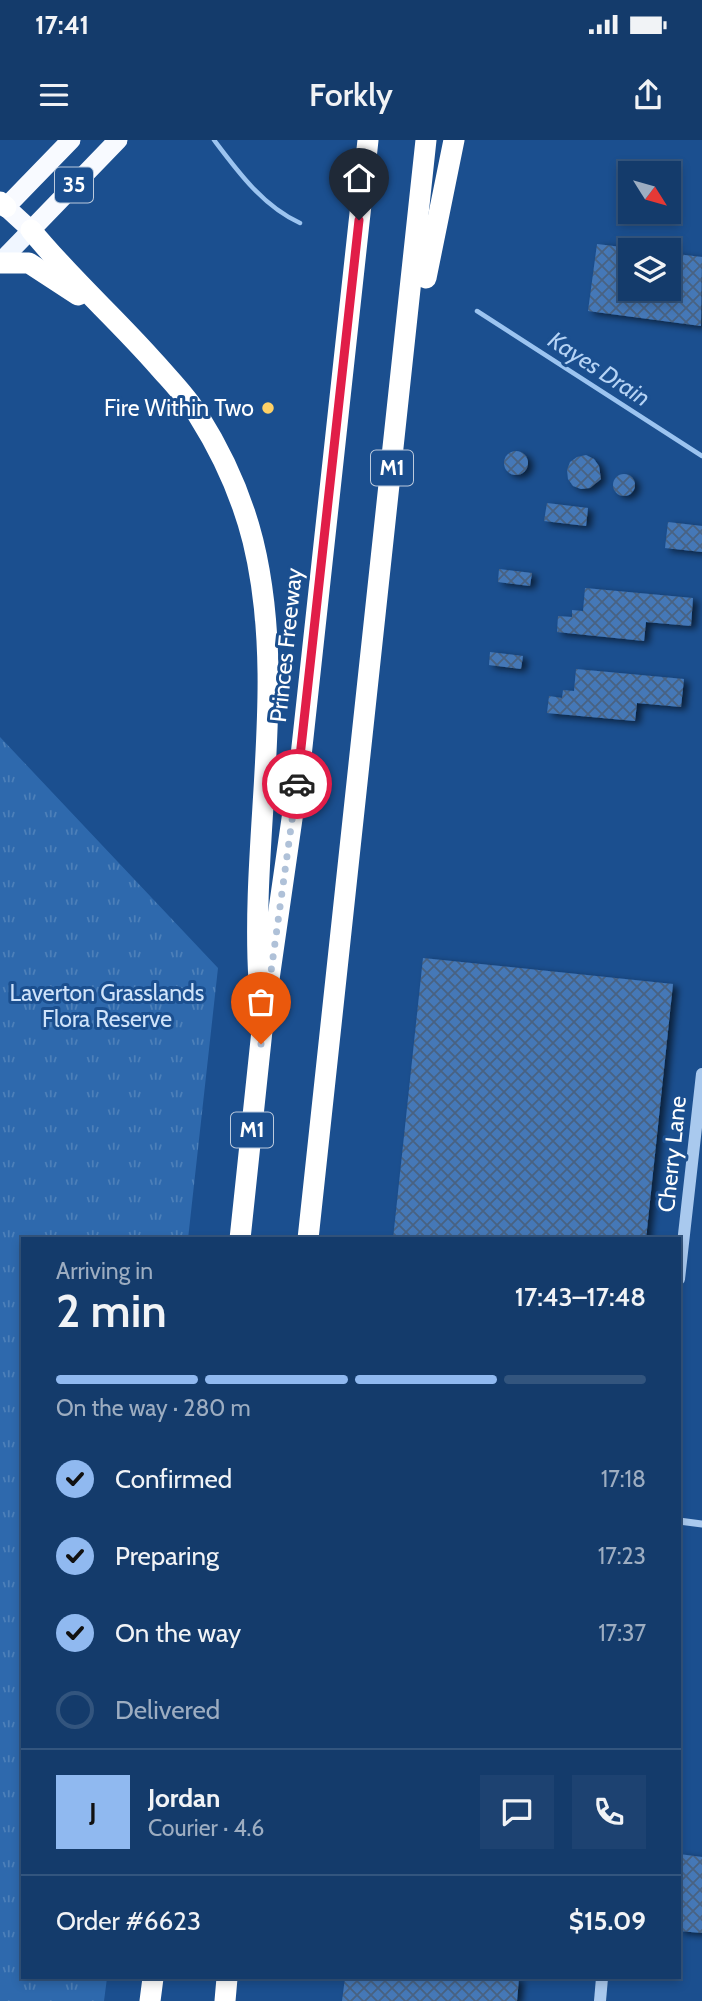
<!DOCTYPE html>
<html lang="en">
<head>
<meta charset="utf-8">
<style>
	body { margin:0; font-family:Cabin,sans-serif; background:#1d4271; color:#f1f3f6; height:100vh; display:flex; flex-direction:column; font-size:26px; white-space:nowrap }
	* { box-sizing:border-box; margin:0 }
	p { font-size:23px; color:#9dadc1 }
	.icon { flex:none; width:38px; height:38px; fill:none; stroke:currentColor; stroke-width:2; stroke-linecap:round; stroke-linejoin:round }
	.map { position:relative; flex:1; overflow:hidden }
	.details { position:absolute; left:21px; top:1097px; width:660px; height:742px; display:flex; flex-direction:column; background:#143b6b; border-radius:0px; box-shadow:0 4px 10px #0003,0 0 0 2px #33557e }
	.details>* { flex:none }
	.needle { width:46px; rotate:127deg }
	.tools { position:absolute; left:618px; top:21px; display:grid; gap:14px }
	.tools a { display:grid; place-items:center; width:63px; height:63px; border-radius:0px; background:#143b6b; box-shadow:0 4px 10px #0003,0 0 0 2px #33557e; font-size:35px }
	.pin { position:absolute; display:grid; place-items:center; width:60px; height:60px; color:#fff; margin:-72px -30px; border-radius:50% 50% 50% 0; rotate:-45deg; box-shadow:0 0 7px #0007 }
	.pin .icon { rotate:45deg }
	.courier { position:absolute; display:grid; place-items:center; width:70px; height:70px; margin:-35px; border:5px solid #e11d48; border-radius:50%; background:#fff; color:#222; box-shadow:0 2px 9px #0007 }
	.overview em { font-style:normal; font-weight:600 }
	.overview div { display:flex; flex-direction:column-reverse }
	.overview { display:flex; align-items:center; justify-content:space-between; height:119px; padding:0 35px }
	h1 { font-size:46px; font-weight:600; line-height:52px }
	.bar { display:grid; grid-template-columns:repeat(4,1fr); gap:10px 7px; align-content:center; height:84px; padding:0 35px }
	.bar i { height:9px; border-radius:5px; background:#33557e }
	.bar .selected { background:#90b9f0 }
	.bar p { grid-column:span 4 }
	.line { display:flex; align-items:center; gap:18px; padding:0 35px; border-top:2px solid #33557e }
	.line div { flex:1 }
	.round { display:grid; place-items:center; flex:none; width:74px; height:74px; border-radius:0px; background:#1d4271 }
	ol { padding:0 35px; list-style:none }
	li { display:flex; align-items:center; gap:21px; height:77px }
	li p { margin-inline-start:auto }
	li .icon { padding:7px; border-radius:50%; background:#90b9f0; color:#111; stroke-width:4 }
	li:last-child { color:#9dadc1 }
	li i { width:38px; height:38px; border:4px solid #33557e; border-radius:50% }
	.status { display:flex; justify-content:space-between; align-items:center; height:49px; padding:0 35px; background:#143b6b; direction:ltr }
	.status svg { height:19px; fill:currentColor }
	header { display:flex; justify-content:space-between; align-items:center; height:91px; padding:0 35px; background:#143b6b; font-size:32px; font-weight:600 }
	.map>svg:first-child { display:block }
	.grass { fill:url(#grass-tufts) }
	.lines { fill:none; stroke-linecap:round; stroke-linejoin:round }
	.stream { stroke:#9cc4f0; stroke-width:4.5 }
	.building { fill:url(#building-cross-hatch); filter:url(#shadow) }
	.minor { stroke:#a9c9ee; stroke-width:7 }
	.tertiary { stroke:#a9c9ee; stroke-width:12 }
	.primary { stroke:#f0f6ff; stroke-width:18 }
	.trunk { stroke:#f8faff; stroke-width:19 }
	.motorway { stroke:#fff; stroke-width:21 }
	.done { stroke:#afc1d8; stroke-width:7; stroke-dasharray:0 12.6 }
	.route { stroke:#e11d48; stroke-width:9 }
	.poi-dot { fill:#ffd166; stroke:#1b4f8f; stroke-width:2.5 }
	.labels { text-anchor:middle; stroke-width:6; stroke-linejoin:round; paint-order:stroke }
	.shield { fill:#1b4f8f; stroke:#bbcadd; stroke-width:2 }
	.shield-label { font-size:21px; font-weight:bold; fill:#fff }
	.poi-label { font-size:23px; fill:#fff; stroke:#1b4f8f; text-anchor:end }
	.street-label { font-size:23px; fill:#fff; stroke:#1b4f8f }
	.park-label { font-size:23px; fill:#cfe3fa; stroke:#1b4f8f }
	.water-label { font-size:24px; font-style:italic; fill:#b5d3f5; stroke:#1b4f8f }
</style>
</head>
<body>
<div class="status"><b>17:41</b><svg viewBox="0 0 49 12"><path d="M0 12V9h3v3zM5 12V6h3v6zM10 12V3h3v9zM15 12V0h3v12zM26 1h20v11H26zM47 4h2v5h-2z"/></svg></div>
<header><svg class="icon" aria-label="menu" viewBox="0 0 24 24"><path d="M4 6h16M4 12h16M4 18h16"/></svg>Forkly<svg class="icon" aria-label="share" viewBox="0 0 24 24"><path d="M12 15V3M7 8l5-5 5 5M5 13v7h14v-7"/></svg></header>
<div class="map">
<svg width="702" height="1861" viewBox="0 0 702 1861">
	<defs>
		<pattern id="grass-tufts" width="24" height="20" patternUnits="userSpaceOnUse" patternTransform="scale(1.75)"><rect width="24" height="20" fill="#2e69ad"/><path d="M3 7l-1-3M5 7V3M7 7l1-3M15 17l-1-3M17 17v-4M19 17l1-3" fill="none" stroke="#4d80b9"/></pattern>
		<pattern id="building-cross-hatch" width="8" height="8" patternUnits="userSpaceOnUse" patternTransform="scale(1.75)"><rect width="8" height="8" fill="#4478b7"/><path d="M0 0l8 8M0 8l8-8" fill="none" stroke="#486282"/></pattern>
		<filter id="shadow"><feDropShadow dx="5" dy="3" stdDeviation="3.5" flood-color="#0009"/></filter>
	</defs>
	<rect width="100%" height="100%" fill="#1b4f8f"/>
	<path class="grass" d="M 0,597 L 218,828 L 188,1099 L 23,1099 L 23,1838 L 107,1838 L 104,1861 L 0,1861 Z"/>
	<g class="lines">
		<g class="stream">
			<path d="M 214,0 C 238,32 263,66 300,83"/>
			<path d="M 477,171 L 702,316"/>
		</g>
	</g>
	<g class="building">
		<path d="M 597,104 L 630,108 L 630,149 L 668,149 L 668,113 L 702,117 L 701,186 L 588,171 Z"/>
		<circle cx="516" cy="323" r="12"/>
		<path d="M 586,315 L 594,319 L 599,326 L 601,339 L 590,348 L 581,349 L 573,346 L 568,339 L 567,330 L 570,322 L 577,317 Z"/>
		<circle cx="624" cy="345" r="11"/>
		<path d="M 547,363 L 588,368 L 586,386 L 544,381 Z"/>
		<path d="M 668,382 L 702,386 L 702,412 L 665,408 Z"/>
		<path d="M 499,429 L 532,433 L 530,446 L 498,442 Z"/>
		<path d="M 585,448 L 693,458 L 691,486 L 646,482 L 644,501 L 557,492 L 558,476 L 572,477 L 572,470 L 583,471 Z"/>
		<path d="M 490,512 L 523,516 L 521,529 L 489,525 Z"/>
		<path d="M 576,529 L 684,539 L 681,567 L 637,563 L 635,581 L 547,573 L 549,556 L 562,558 L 563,550 L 574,551 Z"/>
		<path d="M 423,818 L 673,844 L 646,1099 L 393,1099 Z"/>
		<path d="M 679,1714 L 702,1717 L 702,1793 L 679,1791 Z"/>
		<path d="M 345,1838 L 519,1838 L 517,1861 L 342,1861 Z"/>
	</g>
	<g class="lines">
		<path class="minor" d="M 679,1381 L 702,1384"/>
		<g class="tertiary">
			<path d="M 679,1139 L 702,934"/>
			<path d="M 600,1861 L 602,1838"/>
		</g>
		<path class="primary" d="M 0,122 L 31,90"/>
		<path class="trunk" d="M 71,0 L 6,67 L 31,90 L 118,0"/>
		<g class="motorway">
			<path d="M 0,62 L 6,67"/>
			<path d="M 31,90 C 70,138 117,179 158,226 C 171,241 187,257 198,275 C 222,313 242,357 253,401 C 288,544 250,696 259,841"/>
			<path d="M 0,123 L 29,123 L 78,155"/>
			<path d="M 426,138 L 454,0"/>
			<path d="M 240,1099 L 263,881 L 301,616 L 368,0"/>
			<path d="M 308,1099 L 426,0"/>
			<path d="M 150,1861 L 153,1838"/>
			<path d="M 225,1861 L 227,1838"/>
		</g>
	</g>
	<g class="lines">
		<path class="done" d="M 261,904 L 297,644"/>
		<path class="route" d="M 297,644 L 359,80"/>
	</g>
	<circle class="poi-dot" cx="268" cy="268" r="7"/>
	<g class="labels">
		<g class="shield">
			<rect x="55" y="27.5" width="38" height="35" rx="5"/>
			<rect x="371" y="310.5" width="42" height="35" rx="5"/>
			<rect x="231" y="972.5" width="42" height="35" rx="5"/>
		</g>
		<g class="shield-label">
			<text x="74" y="52">35</text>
			<text x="392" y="335">M1</text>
			<text x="252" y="997">M1</text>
		</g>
		<g class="poi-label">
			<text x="254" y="276">Fire Within Two</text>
		</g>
		<g class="street-label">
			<text transform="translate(286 505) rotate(-84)" y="8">Princes Freeway</text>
			<text transform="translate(672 1014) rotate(-84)" y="8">Cherry Lane</text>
		</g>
		<g class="park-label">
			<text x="107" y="861">Laverton Grasslands<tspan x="107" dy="26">Flora Reserve</tspan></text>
		</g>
		<g class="water-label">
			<text transform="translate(599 229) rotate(33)" y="8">Kayes Drain</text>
		</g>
	</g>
</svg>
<div class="tools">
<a><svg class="needle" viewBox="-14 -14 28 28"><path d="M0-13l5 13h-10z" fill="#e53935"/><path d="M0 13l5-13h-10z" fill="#9dadc1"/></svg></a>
<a><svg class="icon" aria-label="layers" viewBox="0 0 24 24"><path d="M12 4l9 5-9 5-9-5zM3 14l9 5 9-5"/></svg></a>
</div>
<div class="pin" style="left:261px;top:904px;background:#ea580c"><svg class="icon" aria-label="bag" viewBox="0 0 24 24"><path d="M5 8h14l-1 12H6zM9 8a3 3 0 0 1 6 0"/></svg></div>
<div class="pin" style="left:359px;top:80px;background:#1f2937"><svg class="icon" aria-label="home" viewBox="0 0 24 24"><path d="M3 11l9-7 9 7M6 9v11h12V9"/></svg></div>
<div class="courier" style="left:297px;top:644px"><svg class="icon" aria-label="car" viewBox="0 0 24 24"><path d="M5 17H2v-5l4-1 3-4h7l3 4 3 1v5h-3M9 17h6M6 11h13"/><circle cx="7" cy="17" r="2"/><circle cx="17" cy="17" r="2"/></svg></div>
<section class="details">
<div class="overview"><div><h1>2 min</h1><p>Arriving in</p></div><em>17:43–17:48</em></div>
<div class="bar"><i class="selected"></i><i class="selected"></i><i class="selected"></i><i></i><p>On the way · 280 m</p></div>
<ol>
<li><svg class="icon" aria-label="check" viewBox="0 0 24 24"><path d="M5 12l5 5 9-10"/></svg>Confirmed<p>17:18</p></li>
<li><svg class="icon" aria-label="check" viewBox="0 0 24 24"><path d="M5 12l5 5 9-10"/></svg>Preparing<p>17:23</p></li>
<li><svg class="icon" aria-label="check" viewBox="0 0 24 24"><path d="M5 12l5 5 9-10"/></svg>On the way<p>17:37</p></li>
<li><i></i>Delivered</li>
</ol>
<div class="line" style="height:126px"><b class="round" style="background:#90b9f0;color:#111">J</b><div><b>Jordan</b><p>Courier · 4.6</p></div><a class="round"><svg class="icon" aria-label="chat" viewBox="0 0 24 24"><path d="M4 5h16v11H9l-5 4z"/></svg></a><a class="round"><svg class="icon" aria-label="phone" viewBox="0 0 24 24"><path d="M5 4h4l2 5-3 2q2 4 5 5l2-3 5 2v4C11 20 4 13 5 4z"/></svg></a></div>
<div class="line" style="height:91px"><div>Order #6623</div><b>$15.09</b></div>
</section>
</div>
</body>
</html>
